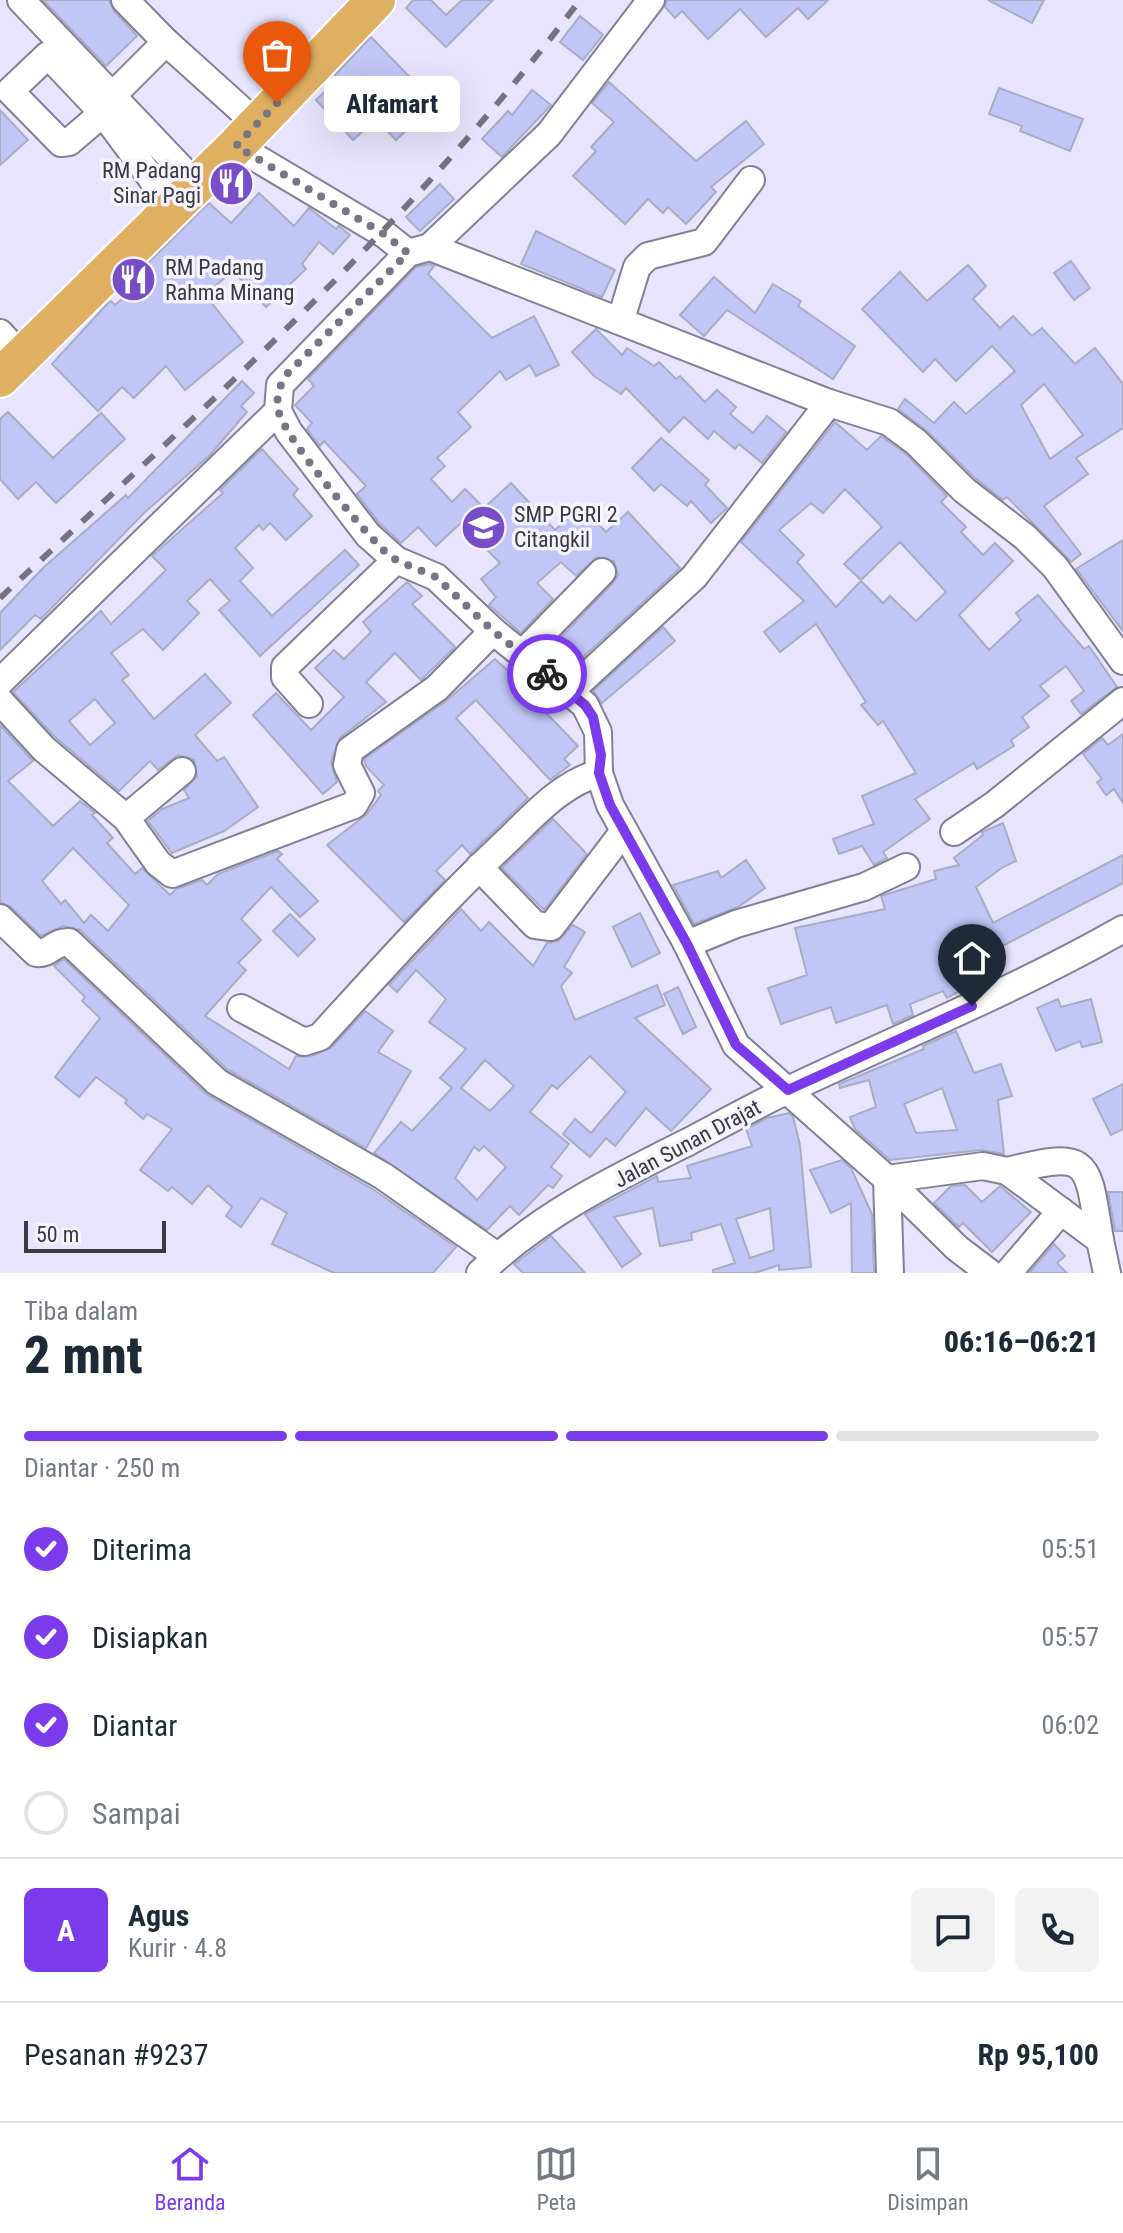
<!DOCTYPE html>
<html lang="id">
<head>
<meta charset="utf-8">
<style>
	body { margin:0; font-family:"Roboto Condensed",sans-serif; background:#f2f2f3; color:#1f2937; height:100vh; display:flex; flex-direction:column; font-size:30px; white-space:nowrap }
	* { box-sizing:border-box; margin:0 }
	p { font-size:26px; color:#747a83 }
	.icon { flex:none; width:44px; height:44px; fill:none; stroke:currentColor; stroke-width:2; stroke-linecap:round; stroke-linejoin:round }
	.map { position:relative; height:1273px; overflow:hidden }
	.sheet { display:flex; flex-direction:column; background:#fff; flex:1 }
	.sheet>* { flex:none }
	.scale { position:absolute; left:24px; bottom:20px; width:142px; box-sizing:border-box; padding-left:8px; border:4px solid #3a3942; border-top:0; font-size:22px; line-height:28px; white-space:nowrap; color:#3a3942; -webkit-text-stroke:6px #f5f4fe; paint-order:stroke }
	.pin { position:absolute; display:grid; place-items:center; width:68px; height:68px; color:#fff; margin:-82px -34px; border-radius:50% 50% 50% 0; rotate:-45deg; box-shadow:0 0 8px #0007 }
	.pin .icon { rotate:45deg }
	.courier { position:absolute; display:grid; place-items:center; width:80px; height:80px; margin:-40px; border:6px solid #7c3aed; border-radius:50%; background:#fff; color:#222; box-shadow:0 2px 10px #0007 }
	.bubble { position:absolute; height:56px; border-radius:12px; background:#fff; box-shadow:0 8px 32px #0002; font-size:26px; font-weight:800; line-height:56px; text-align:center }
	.head em { font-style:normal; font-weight:800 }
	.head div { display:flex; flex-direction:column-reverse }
	.head { display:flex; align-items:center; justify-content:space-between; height:136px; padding:0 24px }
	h1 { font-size:52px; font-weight:800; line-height:60px }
	.bar { display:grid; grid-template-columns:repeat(4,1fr); gap:12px 8px; align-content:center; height:96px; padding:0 24px }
	.bar i { height:10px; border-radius:6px; background:#e0e1e3 }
	.bar .current { background:#7c3aed }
	.bar p { grid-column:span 4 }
	.line { display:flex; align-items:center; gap:20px; padding:0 24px; border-top:2px solid #e0e1e3 }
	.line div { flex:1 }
	.round { display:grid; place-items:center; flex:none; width:84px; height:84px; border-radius:12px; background:#f2f2f3 }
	ol { padding:0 24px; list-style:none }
	li { display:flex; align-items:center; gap:24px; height:88px }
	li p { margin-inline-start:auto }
	li .icon { padding:8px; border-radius:50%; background:#7c3aed; color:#fff; stroke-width:4 }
	li:last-child { color:#747a83 }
	li i { width:44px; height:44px; border:4px solid #e0e1e3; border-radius:50% }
	.menu { display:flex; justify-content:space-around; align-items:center; height:112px; border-top:2px solid #e0e1e3; background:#fff; font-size:22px; color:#747a83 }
	.menu a { display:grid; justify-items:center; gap:4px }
	.menu .current { color:#7c3aed }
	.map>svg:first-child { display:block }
	.building { fill:#c1c6f7; stroke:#aaacc4; stroke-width:2; fill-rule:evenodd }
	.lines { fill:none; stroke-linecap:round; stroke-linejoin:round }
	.minor-casing { stroke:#837f96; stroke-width:30 }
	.highway-casing { stroke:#fff; stroke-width:42 }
	.minor { stroke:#fff; stroke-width:26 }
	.highway { stroke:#dfb062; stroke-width:38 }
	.rail { stroke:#757381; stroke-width:6; stroke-dasharray:14 14; stroke-linecap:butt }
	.done { stroke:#777583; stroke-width:8; stroke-dasharray:0 14.4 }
	.route { stroke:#7c3aed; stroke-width:10 }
	.labels { text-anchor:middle; stroke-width:7; stroke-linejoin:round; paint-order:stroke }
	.poi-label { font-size:22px; fill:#3a3942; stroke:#f5f4fe; text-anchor:start }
	.street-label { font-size:22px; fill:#3a3942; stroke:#f5f4fe }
</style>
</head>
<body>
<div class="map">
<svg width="1123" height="1273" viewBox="0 0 1123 1273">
	<rect width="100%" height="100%" fill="#e8e4fd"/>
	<g class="building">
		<path d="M 43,0 L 109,0 L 114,11 L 137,36 L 106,66 Z"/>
		<path d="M 413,0 L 431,0 L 446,15 L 462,0 L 493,0 L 446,47 L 406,8 Z"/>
		<path d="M 667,0 L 828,0 L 808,19 L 798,8 L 766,37 L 740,9 L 708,39 L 682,11 L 675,18 L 665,7 Z"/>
		<path d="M 988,0 L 1044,0 L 1032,23 Z"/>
		<path d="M 580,16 L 603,35 L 583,60 L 560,42 Z"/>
		<path d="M 371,37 L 425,93 L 404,114 L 413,124 L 396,140 L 376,119 L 353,140 L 316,100 L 338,79 L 335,75 Z"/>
		<path d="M 609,82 L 696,161 L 746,121 L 764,144 L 711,187 L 716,192 L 686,224 L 668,207 L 663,213 L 648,199 L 625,224 L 573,176 L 596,151 L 591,147 L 614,122 L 592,103 Z"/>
		<path d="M 999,88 L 1083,119 L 1070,151 L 1020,131 L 1022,126 L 989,114 Z"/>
		<path d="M 532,90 L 551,105 L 502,157 L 482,139 L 508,111 L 512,115 Z"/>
		<path d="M 0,110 L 28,140 L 0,165 Z"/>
		<path d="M 440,184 L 454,199 L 420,231 L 406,217 Z"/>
		<path d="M 259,193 L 294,226 L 309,208 L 336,229 L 339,226 L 350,235 L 333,254 L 319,242 L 302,264 L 306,269 L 266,307 L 233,271 L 205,295 L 243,342 L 185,390 L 166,366 L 134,398 L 122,387 L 98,411 L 52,364 L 107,304 L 111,301 L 115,305 L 144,280 L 138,273 L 209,203 L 231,223 Z"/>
		<path d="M 536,231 L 615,270 L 602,297 L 521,264 Z"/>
		<path d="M 1071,261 L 1090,288 L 1074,300 L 1054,273 Z"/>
		<path d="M 429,264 L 434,266 L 428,274 L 492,338 L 534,316 L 559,365 L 536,376 L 530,365 L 506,380 L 500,371 L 458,412 L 471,427 L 437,458 L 445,466 L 431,479 L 452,502 L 465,489 L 484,508 L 511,483 L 555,530 L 581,506 L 606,532 L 628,512 L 680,568 L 568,671 L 546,653 L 613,583 L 618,575 L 614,561 L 597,557 L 576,576 L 561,562 L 537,583 L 553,599 L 521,633 L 489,605 L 496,597 L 481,579 L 500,563 L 461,523 L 436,546 L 418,527 L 401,543 L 380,524 L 357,494 L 366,486 L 324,441 L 320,446 L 307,429 L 312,423 L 295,405 L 314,386 L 308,379 L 416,267 Z"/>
		<path d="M 968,265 L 986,286 L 973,299 L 1000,328 L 1013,316 L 1032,336 L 1042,328 L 1075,364 L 1095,348 L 1123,384 L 1123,428 L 1076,458 L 1088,474 L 1044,506 L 1081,554 L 1071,562 L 1007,497 L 1003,500 L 975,478 L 927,431 L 898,409 L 905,399 L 934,423 L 954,402 L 966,414 L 1015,371 L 992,346 L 956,381 L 935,359 L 923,372 L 862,309 L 900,272 L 927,301 ZM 1044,384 L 1083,435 L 1050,459 L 1021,405 Z"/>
		<path d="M 714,277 L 755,313 L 773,284 L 801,301 L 798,306 L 855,346 L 833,379 L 727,310 L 704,336 L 680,315 Z"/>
		<path d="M 596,329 L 622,355 L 627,348 L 654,366 L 659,362 L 676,379 L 680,376 L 705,402 L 717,390 L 736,407 L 730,414 L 753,433 L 767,416 L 786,432 L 762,463 L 739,444 L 735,449 L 714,431 L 708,439 L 684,417 L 669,432 L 626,388 L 621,394 L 594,376 L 572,352 Z"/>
		<path d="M 242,381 L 254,393 L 241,406 L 247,412 L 210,455 L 144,513 L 41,619 L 35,615 L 0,650 L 0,613 L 43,568 L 126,495 L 128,498 Z"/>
		<path d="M 8,412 L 53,458 L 101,413 L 125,439 L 56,503 L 36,482 L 18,499 L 0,479 L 0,419 Z"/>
		<path d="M 835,422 L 867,450 L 881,436 L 906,454 L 947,496 L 941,502 L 966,527 L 961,532 L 983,555 L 995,543 L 1013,561 L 959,615 L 989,650 L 1021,620 L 1016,613 L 1038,595 L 1084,649 L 1089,646 L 1117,687 L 1081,714 L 1071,701 L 1084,691 L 1066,666 L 1040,686 L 1049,696 L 1022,717 L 1029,727 L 1011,740 L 1014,746 L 977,769 L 974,763 L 915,799 L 930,819 L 883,852 L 887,858 L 874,865 L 862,846 L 839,854 L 833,839 L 874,824 L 862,796 L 916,773 L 883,721 L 878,725 L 861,705 L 866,702 L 816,624 L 780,652 L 764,632 L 804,601 L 741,542 ZM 845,489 L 882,527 L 844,564 L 861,580 L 900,542 L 946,592 L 916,621 L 890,596 L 883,603 L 861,581 L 836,607 L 797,562 L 804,555 L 779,530 L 811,503 L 823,513 Z"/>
		<path d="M 661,438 L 709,480 L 705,485 L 727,508 L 711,523 L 691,501 L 687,506 L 661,484 L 654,491 L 632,468 Z"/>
		<path d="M 262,449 L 298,489 L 293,495 L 312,516 L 286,540 L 270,523 L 263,530 L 259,525 L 235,548 L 253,568 L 240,581 L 272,616 L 345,550 L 359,565 L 260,656 L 219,610 L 230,601 L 210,579 L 187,601 L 199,613 L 163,650 L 143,629 L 111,653 L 129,675 L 122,680 L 154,719 L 205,674 L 231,703 L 195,735 L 217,761 L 224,757 L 258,807 L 224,831 L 172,853 L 148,821 L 162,809 L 189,798 L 184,790 L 197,776 L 194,760 L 178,755 L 158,770 L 150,761 L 119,791 L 55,737 L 13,692 L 101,611 L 111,624 L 142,594 L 166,570 L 152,556 L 223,493 L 220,490 ZM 95,699 L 115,723 L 90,745 L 69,721 Z"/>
		<path d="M 1123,540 L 1123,631 L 1076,569 Z"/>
		<path d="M 407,582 L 422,596 L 412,604 L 455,647 L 421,680 L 395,653 L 366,682 L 386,702 L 340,738 L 331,762 L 337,782 L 323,794 L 253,715 L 276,693 L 311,730 L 344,697 L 315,668 L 334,650 L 344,659 L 371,632 L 363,622 Z"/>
		<path d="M 663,627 L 675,641 L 602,703 L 593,691 Z"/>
		<path d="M 495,659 L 526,687 L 523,689 L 578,746 L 564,759 L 570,765 L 550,780 L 476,700 L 456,718 L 528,798 L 470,854 L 462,845 L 436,871 L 445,880 L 404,922 L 327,845 L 367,814 L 381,795 L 378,791 L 384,785 L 366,766 L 364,759 L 446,701 Z"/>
		<path d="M 0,725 L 33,761 L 8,781 L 53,826 L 80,801 L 95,813 L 92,815 L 113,838 L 107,843 L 135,874 L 142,868 L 170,895 L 176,889 L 202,880 L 207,885 L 218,874 L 278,851 L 282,854 L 277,859 L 318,901 L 300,917 L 271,887 L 241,919 L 261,940 L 238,963 L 246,970 L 205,1016 L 289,1069 L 296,1056 L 309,1057 L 331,1048 L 365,1011 L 393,1031 L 378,1052 L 411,1071 L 366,1148 L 227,1069 L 80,930 L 63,926 L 41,936 L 11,907 L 0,902 ZM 73,848 L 129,905 L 108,931 L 91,915 L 84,923 L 65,900 L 61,904 L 42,881 Z"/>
		<path d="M 1123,734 L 1123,803 L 1114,789 L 1106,795 L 1097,782 L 1102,779 L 1083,754 L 1102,738 L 1108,745 Z"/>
		<path d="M 553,819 L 587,854 L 544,910 L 502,868 Z"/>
		<path d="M 1003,823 L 1016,861 L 1003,867 L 976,887 L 993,923 L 1123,855 L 1123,883 L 964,966 L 973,984 L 947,998 L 943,991 L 910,1004 L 913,1015 L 893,1024 L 887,1005 L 836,1023 L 831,1007 L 781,1024 L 768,988 L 807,975 L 795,928 L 885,909 L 881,896 L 936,879 L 934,871 L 959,865 L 954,858 L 983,835 L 982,832 Z"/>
		<path d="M 746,860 L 765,888 L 738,907 L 694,924 L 673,885 L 718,871 L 721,878 Z"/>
		<path d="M 461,909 L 481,931 L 489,922 L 533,966 L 547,943 L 558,941 L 573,925 L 585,932 L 564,967 L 572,973 L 561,986 L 575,1020 L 657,985 L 665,1005 L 635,1018 L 711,1089 L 671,1131 L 646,1108 L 615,1146 L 606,1138 L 590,1157 L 563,1134 L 575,1119 L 591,1133 L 626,1092 L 590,1056 L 557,1089 L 552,1085 L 530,1112 L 569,1144 L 551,1167 L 562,1176 L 553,1188 L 548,1185 L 519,1215 L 510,1206 L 487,1230 L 374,1153 L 401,1122 L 412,1131 L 452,1088 L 440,1078 L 466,1049 L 429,1022 L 446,999 L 416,970 L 397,992 L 389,985 ZM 485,1060 L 514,1086 L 490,1111 L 461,1088 ZM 484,1146 L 506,1167 L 477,1200 L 455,1178 L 474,1147 L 479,1151 Z"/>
		<path d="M 640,913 L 660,953 L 632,967 L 613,927 Z"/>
		<path d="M 290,914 L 315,939 L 298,956 L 273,931 Z"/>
		<path d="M 64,959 L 206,1094 L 374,1190 L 456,1247 L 433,1273 L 334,1273 L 272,1244 L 287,1213 L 261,1198 L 241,1227 L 226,1216 L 232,1207 L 208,1185 L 192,1204 L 172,1187 L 168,1191 L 140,1170 L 172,1129 L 147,1114 L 143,1119 L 125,1103 L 127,1100 L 96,1077 L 79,1097 L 55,1077 L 100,1018 L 82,1001 L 85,997 L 54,966 Z"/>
		<path d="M 678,987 L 696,1027 L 683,1034 L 664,994 Z"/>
		<path d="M 1058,999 L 1061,1007 L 1091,999 L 1102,1042 L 1082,1047 L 1080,1041 L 1056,1051 L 1037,1008 Z"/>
		<path d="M 956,1031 L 974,1073 L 1001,1064 L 1012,1096 L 998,1100 L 1004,1154 L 981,1150 L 890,1160 L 855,1129 L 850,1117 L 876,1107 L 869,1080 L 840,1088 L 839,1084 L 924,1049 L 923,1046 ZM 942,1088 L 957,1130 L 916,1133 L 904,1104 Z"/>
		<path d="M 1123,1084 L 1123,1129 L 1111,1135 L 1093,1099 Z"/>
		<path d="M 789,1113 L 793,1117 L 800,1145 L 811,1267 L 779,1270 L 779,1265 L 755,1273 L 713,1273 L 713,1270 L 735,1263 L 721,1224 L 691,1233 L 692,1240 L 660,1246 L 653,1208 L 614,1217 L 641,1254 L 622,1267 L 585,1214 L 657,1176 L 658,1182 L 691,1178 L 687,1166 L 752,1146 L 746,1129 L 767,1118 ZM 770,1208 L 774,1250 L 750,1258 L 736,1219 Z"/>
		<path d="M 842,1160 L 851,1168 L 872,1214 L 874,1273 L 852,1273 L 851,1203 L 831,1213 L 810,1170 Z"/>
		<path d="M 965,1185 L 982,1202 L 1000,1186 L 1031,1212 L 992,1252 L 963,1223 L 959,1227 L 934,1203 L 951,1186 Z"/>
		<path d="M 1108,1192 L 1123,1192 L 1123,1231 L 1115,1231 Z"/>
		<path d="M 551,1236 L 585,1273 L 523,1273 L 514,1264 Z"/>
		<path d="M 1054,1244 L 1065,1256 L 1057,1263 L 1067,1273 L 1029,1273 Z"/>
	</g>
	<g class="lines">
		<defs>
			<g id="minor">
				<path d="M 21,0 L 196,184"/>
				<path d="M 166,42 L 257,124"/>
				<path d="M 112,96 L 166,42 L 125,0"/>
				<path d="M 103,113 L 69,142 L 61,143 L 10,91 L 48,55 L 103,113 L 172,206"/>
				<path d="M 236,146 L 384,234 L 408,253"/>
				<path d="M 430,247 L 549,134 L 651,0"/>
				<path d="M 621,319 L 637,267 L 648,256 L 704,242 L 751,180"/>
				<path d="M 0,333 L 22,357"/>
				<path d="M 522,654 L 602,572"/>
				<path d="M 0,682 L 278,411"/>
				<path d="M 569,692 L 694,577 L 829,403"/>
				<path d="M 0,701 L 44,749 L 126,818"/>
				<path d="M 309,704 L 285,677 L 285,667 L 396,560"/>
				<path d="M 182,771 L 126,818 L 158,863 L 172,874 L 354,805 L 361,793 L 347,765 L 350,750 L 437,688 L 493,631"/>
				<path d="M 954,832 L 994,805 L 1123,701"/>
				<path d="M 479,867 L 535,925 L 551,927 L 624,831"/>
				<path d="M 0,918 L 36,953 C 50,955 54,941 69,942 L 217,1082 L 383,1176 L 497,1256"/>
				<path d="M 687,944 L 736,924 L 864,887 L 906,867"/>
				<path d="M 241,1008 L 304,1042 L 320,1037 C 381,970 441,903 507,841 C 535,814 561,784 599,773"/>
				<path d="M 1007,1171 C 1091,1150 1087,1159 1100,1240"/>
				<path d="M 480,1273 C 540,1215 614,1179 688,1142 C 722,1124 756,1105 790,1089 C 902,1036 1016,990 1123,929"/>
				<path d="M 890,1273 L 887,1179 L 983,1166 L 1007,1171 L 1100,1240 L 1107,1273"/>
				<path d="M 990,1273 L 957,1248 L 887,1179 L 736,1045 L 687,944 L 610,805 L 599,773 L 598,732 L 585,705 L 493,631 L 436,577 L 396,560 L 368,535 L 289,432 L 278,411 L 280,385 L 408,253 L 430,247 L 829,403 L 889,422 L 916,442 L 964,490 L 1025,537 L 1055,567 L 1123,661"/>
				<path d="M 1008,1273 L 1061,1211"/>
			</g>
			<path id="highway" d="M 0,378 L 236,146 L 376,0"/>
		</defs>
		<use href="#minor" class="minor-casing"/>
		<use href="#highway" class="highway-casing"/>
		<use href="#minor" class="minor"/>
		<use href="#highway" class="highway"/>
		<path class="rail" d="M 0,598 C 207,405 409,227 580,0"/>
	</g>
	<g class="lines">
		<path class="done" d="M 277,103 L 236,146 L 384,234 L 408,253 L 287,374 C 280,384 276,396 278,409 C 282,436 361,527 382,549 L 396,560 L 436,577 L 493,631 L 547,674"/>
		<path class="route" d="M 547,674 L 585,705 L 593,717 L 601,755 L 599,773 L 610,805 L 687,944 L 736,1045 L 788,1090 L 972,1006"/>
	</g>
	<defs>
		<symbol id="restaurant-disc" viewBox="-11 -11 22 22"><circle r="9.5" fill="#774ec7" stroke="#f5f4fe"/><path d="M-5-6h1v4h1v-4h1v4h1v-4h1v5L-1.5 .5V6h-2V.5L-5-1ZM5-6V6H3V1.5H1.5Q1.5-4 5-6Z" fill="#fff"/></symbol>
		<symbol id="school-disc" viewBox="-11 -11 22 22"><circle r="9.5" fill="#774ec7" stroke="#f5f4fe"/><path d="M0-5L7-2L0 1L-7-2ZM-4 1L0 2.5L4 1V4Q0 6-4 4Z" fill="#fff"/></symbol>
	</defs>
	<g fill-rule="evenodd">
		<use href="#restaurant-disc" x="206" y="158" width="51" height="51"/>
		<use href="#restaurant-disc" x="108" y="254" width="51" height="51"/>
		<use href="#school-disc" x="458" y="502" width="51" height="51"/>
	</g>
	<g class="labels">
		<g class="poi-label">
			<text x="201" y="178" text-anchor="end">RM Padang<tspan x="201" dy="25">Sinar Pagi</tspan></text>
			<text x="165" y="275">RM Padang<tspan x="165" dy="25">Rahma Minang</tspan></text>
			<text x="514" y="522">SMP PGRI 2<tspan x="514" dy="25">Citangkil</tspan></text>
		</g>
		<g class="street-label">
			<text transform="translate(687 1143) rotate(-28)" y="8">Jalan Sunan Drajat</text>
		</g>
	</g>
</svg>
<div class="scale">50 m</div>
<div class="pin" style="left:277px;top:103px;background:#ea580c"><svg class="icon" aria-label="bag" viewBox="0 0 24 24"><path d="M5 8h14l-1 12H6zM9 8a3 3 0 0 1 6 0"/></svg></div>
<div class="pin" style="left:972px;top:1006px;background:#1f2937"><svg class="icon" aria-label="home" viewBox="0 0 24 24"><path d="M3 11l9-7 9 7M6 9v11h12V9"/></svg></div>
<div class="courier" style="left:547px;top:674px"><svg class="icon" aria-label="bike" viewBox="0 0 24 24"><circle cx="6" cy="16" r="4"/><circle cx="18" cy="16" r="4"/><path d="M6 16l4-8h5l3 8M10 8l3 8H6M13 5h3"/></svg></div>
<div class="bubble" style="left:324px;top:76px;width:136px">Alfamart</div>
</div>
<section class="sheet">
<div class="head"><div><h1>2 mnt</h1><p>Tiba dalam</p></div><em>06:16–06:21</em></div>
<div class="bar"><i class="current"></i><i class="current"></i><i class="current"></i><i></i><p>Diantar · 250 m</p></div>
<ol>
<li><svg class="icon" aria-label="check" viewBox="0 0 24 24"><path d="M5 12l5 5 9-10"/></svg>Diterima<p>05:51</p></li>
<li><svg class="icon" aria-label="check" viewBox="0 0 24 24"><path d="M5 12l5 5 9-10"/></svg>Disiapkan<p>05:57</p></li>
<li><svg class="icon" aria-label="check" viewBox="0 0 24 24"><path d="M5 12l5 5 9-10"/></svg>Diantar<p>06:02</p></li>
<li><i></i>Sampai</li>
</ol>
<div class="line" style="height:144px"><b class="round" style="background:#7c3aed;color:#fff">A</b><div><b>Agus</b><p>Kurir · 4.8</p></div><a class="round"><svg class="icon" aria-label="chat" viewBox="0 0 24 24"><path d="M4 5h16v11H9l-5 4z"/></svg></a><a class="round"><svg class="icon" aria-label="phone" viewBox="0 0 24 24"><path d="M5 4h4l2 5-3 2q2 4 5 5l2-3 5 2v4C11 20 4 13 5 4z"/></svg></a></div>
<div class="line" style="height:104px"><div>Pesanan #9237</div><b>Rp 95,100</b></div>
</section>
<nav class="menu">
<a class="current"><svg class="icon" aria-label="home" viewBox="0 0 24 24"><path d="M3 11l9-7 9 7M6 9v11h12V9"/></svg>Beranda</a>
<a><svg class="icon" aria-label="map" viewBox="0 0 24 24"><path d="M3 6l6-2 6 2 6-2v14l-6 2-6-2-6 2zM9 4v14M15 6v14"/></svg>Peta</a>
<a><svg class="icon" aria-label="saved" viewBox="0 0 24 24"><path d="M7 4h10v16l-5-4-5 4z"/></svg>Disimpan</a>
</nav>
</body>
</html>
